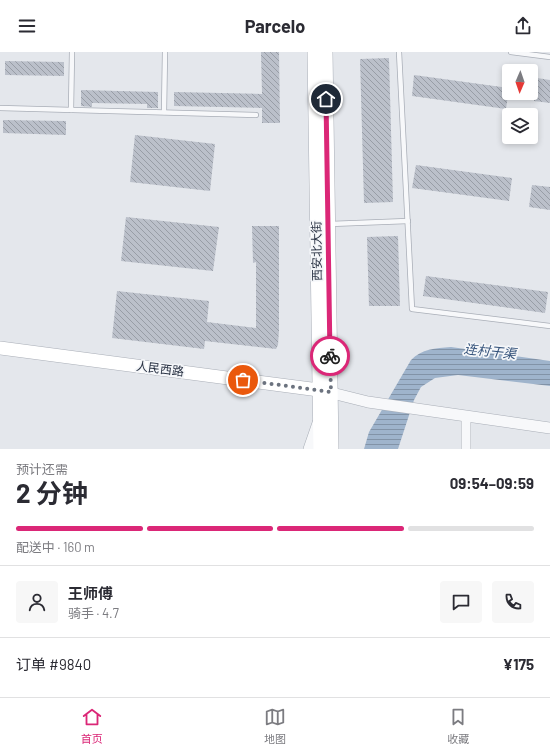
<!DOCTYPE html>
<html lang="zh">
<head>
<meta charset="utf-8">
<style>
	body { margin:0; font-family:Barlow,"Noto Sans SC",sans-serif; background:#f7f7f7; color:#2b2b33; height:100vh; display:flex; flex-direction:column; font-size:15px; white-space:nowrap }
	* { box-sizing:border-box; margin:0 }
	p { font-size:13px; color:#7c7c81 }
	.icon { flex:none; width:22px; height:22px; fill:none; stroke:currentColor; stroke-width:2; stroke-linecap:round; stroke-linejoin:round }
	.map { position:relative; height:397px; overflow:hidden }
	.sheet { display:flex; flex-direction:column; background:#fff; flex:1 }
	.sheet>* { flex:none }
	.needle { width:26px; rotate:182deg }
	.tools { position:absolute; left:502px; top:12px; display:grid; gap:8px }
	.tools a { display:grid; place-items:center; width:36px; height:36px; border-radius:4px; background:#fff; box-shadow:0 2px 6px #0003; font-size:20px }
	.pin { position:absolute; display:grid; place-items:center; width:34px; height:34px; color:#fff; margin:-17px; border:2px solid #fff; border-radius:50%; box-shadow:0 1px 4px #0007 }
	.courier { position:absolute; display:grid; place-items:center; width:40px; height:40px; margin:-20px; border:3px solid #db2777; border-radius:50%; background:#fff; color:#222; box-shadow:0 1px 5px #0007 }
	.headline em { font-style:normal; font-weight:700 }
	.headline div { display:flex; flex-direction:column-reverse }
	.headline { display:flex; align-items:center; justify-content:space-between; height:68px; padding:0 16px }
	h1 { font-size:26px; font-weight:700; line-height:30px }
	.bar { display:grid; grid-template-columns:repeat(4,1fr); gap:6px 4px; align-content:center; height:48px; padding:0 16px }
	.bar i { height:5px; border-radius:3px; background:#e1e1e2 }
	.bar .selected { background:#db2777 }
	.bar p { grid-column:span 4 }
	.line { display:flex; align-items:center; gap:10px; padding:0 16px; border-top:1px solid #e1e1e2 }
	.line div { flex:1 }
	.round { display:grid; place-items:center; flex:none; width:42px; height:42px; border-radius:4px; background:#f7f7f7 }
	header { display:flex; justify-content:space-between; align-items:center; height:52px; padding:0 16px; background:#fff; font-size:18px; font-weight:700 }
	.dock { display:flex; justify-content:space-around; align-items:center; height:56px; border-top:1px solid #e1e1e2; background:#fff; font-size:11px; color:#7c7c81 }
	.dock a { display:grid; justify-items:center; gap:2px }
	.dock .selected { color:#db2777 }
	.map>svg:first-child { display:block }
	.water { fill:url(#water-rules) }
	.building { fill:url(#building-back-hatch) }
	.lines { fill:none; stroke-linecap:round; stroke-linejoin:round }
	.service-casing { stroke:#a9aeb7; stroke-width:6 }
	.minor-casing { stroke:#a9aeb7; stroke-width:10 }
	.tertiary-casing { stroke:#a9aeb7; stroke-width:12 }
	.secondary-casing { stroke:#a9aeb7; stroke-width:14 }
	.service { stroke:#f7f8fa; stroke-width:4.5 }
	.minor { stroke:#f7f8fa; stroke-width:9 }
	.tertiary { stroke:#f7f8fa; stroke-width:11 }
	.secondary { stroke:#fff; stroke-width:13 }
	.done { stroke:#6c737f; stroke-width:4; stroke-dasharray:0 7.2 }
	.route { stroke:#db2777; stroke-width:5 }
	.labels { text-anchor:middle; stroke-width:3.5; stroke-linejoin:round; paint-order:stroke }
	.street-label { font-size:12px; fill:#2b3445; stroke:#f4f6f9 }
	.water-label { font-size:13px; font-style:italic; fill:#34527a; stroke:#f4f6f9 }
</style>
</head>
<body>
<header><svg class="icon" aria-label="menu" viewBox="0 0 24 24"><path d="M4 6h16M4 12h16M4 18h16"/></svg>Parcelo<svg class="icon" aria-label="share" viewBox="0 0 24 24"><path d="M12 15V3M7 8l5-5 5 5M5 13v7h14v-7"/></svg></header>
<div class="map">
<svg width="550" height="397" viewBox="0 0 550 397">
	<defs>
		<pattern id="water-rules" width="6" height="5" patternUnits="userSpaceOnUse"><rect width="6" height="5" fill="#9fb4cc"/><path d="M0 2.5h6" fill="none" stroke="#8293a7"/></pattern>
		<pattern id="building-back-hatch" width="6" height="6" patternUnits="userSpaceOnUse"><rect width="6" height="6" fill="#bbc0ca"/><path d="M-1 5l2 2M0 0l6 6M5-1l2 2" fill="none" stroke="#989da6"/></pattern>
	</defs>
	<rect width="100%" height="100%" fill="#e4e7ec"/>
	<path class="water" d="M 451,295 L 550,309 L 550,334 L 458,323 L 435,326 L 421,335 L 414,348 L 398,397 L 364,397 L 369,380 L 411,308 C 422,297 435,296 451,295 Z"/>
	<g class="building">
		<path d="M 261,0 L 279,0 L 280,71 L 262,71 L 262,56 L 174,54 L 174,40 L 262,42 Z"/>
		<path d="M 389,6 L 393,150 L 364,151 L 360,7 Z"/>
		<path d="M 5,9 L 64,10 L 64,24 L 5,23 Z"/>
		<path d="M 414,23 L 509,36 L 506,57 L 412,44 Z"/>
		<path d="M 537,26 L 550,28 L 550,51 L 534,49 Z"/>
		<path d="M 81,38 L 158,40 L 158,56 L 147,56 L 147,52 L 92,51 L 92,55 L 81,54 Z"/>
		<path d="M 3,68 L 66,69 L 66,83 L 3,81 Z"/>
		<path d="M 135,83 L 215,92 L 210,139 L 130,130 Z"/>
		<path d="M 416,113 L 512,126 L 509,149 L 412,136 Z"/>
		<path d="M 532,133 L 550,135 L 550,158 L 529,155 Z"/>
		<path d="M 126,165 L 219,175 L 213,219 L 121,209 Z"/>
		<path d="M 252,174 L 279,174 L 279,278 L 278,293 L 276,297 L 205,289 L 204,297 L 112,286 L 117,239 L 209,249 L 207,270 L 256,276 L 256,210 L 253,211 Z"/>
		<path d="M 398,184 L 400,254 L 369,254 L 367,185 Z"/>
		<path d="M 426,224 L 548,240 L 545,261 L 423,244 Z"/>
	</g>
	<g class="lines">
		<defs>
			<g id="service">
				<path d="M 399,0 L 412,257 L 550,274"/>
				<path d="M 511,0 L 550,5"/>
				<path d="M 0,56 L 256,63"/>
				<path d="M 71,58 L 72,0"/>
				<path d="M 164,60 L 165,0"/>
				<path d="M 330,172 L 408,169"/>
			</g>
			<path id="minor" d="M 466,397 L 466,364"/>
			<g id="tertiary">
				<path d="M 324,339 L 368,350 L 550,376"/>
				<path d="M 309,397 L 318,371"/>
			</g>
			<g id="secondary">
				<path d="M 314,0 L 320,397"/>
				<path d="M 326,0 L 332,397"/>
				<path d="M 0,296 L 319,338"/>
			</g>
		</defs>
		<use href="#service" class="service-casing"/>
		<use href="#minor" class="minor-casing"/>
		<use href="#tertiary" class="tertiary-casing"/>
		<use href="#secondary" class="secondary-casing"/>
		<use href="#service" class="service"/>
		<use href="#minor" class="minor"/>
		<use href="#tertiary" class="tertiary"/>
		<use href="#secondary" class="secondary"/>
	</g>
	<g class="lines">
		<path class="done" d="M 243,328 L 331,340 L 330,304"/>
		<path class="route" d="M 326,47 L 330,304"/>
	</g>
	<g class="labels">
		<g class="street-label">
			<text transform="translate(317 199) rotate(-91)" y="4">西安北大街</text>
			<text transform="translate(160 317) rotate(7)" y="4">人民西路</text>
		</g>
		<g class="water-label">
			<text transform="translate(490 299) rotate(6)" y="5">连村干渠</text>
		</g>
	</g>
</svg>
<div class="tools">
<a><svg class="needle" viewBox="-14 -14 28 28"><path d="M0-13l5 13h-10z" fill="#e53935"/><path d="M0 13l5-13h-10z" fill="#7c7c81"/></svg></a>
<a><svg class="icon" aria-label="layers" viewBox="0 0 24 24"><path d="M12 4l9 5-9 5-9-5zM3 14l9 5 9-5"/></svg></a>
</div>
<div class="pin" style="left:243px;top:328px;background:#ea580c"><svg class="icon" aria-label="bag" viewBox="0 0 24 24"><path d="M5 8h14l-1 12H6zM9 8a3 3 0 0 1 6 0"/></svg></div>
<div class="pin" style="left:326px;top:47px;background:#1f2937"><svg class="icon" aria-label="home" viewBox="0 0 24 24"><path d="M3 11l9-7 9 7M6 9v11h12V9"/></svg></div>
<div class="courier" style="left:330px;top:304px"><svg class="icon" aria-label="bike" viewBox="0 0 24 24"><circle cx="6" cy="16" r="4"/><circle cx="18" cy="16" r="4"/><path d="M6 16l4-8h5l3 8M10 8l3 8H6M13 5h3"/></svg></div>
</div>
<section class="sheet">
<div class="headline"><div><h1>2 分钟</h1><p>预计还需</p></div><em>09:54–09:59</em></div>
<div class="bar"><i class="selected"></i><i class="selected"></i><i class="selected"></i><i></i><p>配送中 · 160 m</p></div>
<div class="line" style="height:72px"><a class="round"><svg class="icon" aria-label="person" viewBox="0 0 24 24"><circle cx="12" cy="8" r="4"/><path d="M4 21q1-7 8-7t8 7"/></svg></a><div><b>王师傅</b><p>骑手 · 4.7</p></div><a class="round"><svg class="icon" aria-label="chat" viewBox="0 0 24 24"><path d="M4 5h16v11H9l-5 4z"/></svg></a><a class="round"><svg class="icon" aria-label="phone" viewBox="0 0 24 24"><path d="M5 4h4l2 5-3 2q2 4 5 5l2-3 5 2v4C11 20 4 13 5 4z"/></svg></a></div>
<div class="line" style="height:52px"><div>订单 #9840</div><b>¥175</b></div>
</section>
<nav class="dock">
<a class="selected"><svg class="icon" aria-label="home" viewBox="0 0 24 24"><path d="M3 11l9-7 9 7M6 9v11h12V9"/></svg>首页</a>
<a><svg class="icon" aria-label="map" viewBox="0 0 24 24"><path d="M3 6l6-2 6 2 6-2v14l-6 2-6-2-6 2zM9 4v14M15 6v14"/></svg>地图</a>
<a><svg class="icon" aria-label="saved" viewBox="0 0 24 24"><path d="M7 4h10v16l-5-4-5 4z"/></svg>收藏</a>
</nav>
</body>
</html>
